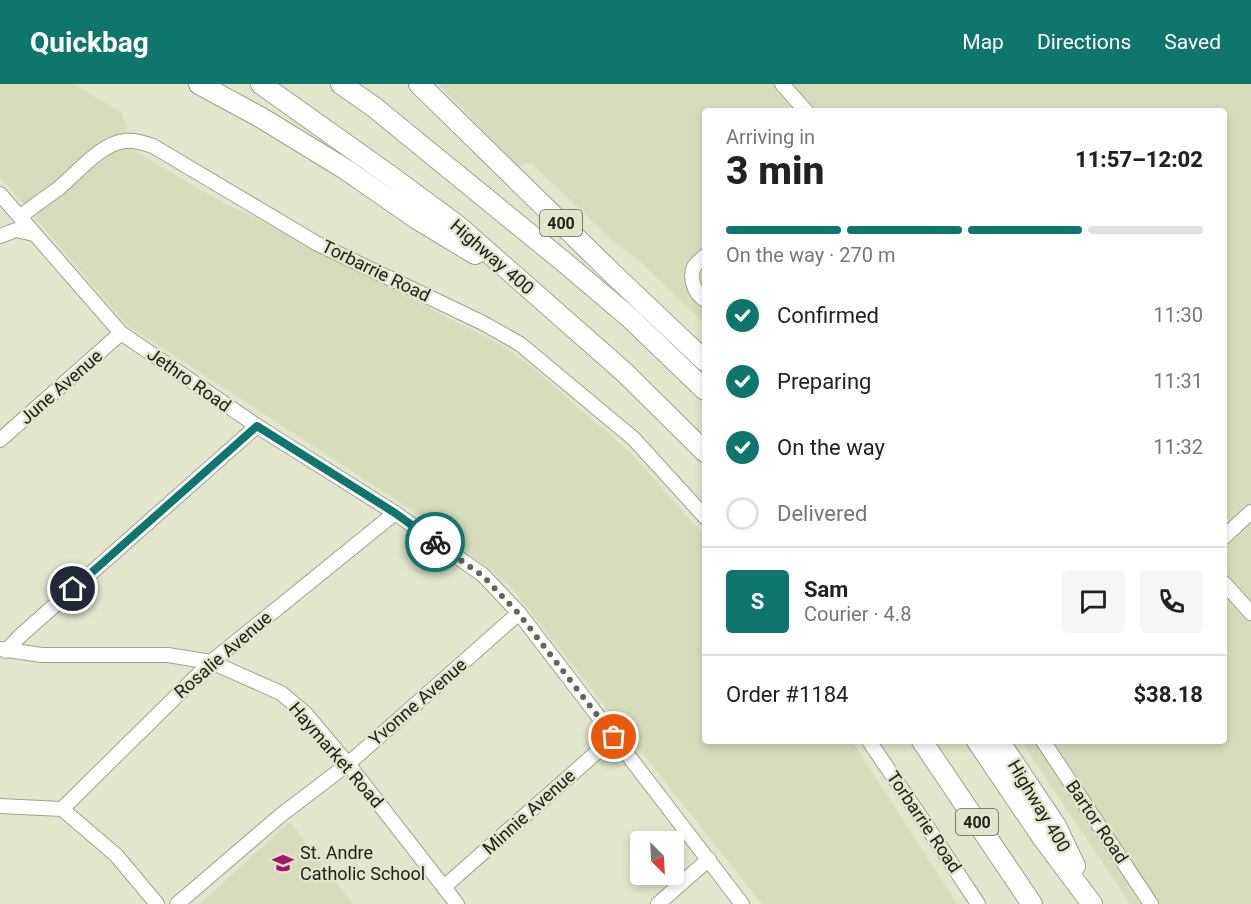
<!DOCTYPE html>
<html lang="en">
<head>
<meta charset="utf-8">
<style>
	body { margin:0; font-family:Roboto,sans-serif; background:#f6f6f6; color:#222; height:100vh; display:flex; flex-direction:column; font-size:22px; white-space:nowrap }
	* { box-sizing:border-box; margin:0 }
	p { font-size:20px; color:#767676 }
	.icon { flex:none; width:33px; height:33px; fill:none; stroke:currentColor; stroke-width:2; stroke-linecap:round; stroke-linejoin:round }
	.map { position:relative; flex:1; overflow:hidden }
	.sheet { position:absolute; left:702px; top:24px; width:525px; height:636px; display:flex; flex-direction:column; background:#fff; border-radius:6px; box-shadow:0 3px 9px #0003 }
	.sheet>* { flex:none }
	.needle { width:39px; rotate:156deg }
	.fabs { position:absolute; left:630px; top:747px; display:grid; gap:12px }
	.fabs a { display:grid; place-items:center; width:54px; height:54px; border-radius:6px; background:#fff; box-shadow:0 3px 9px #0003; font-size:30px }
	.pin { position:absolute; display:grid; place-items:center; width:51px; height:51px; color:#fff; margin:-26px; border:3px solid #fff; border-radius:50%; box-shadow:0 2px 6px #0007 }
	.courier { position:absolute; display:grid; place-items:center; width:60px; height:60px; margin:-30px; border:4px solid #0f766e; border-radius:50%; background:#fff; color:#222; box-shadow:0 2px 8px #0007 }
	.overview em { font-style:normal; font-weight:800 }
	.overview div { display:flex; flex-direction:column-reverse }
	.overview { display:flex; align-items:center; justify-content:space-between; height:102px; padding:0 24px }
	h1 { font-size:39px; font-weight:800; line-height:45px }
	.bar { display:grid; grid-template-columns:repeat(4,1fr); gap:9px 6px; align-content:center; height:72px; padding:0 24px }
	.bar i { height:8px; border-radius:4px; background:#e0e0e0 }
	.bar .current { background:#0f766e }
	.bar p { grid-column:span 4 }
	.line { display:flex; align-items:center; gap:15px; padding:0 24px; border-top:2px solid #e0e0e0 }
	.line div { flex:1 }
	.round { display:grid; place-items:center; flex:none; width:63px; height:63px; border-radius:6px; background:#f6f6f6 }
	ol { padding:0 24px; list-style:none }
	li { display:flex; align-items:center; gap:18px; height:66px }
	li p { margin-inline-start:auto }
	li .icon { padding:6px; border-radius:50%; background:#0f766e; color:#fff; stroke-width:4 }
	li:last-child { color:#767676 }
	li i { width:33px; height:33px; border:3px solid #e0e0e0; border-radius:50% }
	header { display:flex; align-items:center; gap:36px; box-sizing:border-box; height:84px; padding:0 30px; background:#0f766e; color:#fff }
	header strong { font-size:28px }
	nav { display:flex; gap:33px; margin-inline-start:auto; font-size:21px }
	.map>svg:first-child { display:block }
	.built { fill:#d7ddbc }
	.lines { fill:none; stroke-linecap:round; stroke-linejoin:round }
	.minor-casing { stroke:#9ea38a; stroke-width:16 }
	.highway-casing { stroke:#9ea38a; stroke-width:22 }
	.minor { stroke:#fff; stroke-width:14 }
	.highway { stroke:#fff; stroke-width:20 }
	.done { stroke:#646657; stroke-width:6; stroke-dasharray:0 10.8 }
	.route { stroke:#0f766e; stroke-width:8 }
	.labels { text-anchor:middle; stroke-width:5; stroke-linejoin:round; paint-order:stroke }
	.shield { fill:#e1e6cc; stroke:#5a5c4e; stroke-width:1.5 }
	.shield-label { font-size:16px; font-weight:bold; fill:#202118 }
	.street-label { font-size:18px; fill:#202118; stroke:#e1e6cc }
	.poi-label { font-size:18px; fill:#202118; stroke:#e1e6cc; text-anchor:start }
</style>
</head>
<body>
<header>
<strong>Quickbag</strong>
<nav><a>Map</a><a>Directions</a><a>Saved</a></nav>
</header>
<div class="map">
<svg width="1251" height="820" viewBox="0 0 1251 820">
	<rect width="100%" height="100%" fill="#e1e6cc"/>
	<g class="built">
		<path d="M 0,0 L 74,0 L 122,29 L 132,65 L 211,112 L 505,263 L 535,286 L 631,369 L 705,453 L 705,657 L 852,657 L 957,820 L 762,820 L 510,502 L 424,434 L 127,241 L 0,93 Z"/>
		<path d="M 438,0 L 1251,0 L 1251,820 L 1130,820 L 1021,657 L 1224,657 L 1224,27 L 705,27 L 705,240 L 639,177 L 613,157 L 533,81 L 527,79 L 519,83 Z"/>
		<path d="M 290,738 L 353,820 L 200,820 L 289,738 Z"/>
	</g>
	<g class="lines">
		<defs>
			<g id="minor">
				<path d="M 782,0 L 806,27"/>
				<path d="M 0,110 L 121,249 L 257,342 L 395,429 L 483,491 L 519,529 L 742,820"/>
				<path d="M 20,133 C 32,123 45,114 58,105 C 76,90 101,59 125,57 C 135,56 144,59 153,62 L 316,159 L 483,239 L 520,260 L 634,355 L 705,433"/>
				<path d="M 0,152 L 16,146 L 34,150"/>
				<path d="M 705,172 C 702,175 696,179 694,183 C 689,195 695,210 705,216"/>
				<path d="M 0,356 L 121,249"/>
				<path d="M 1224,453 L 1251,428"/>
				<path d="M 1224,499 L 1251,529"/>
				<path d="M 0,565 L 42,571 L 168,571 L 211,578 L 281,609 L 305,629 L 348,680 L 457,820"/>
				<path d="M 6,567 L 20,552 L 257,342"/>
				<path d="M 869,657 L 926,741 L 978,820"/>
				<path d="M 1043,657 L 1151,820"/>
				<path d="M 0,722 L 62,725 L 116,771 L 157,820"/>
				<path d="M 62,725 L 211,578 L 395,429"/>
				<path d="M 444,803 L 614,653"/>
				<path d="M 177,820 L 281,731 L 348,680 L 519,529"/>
				<path d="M 658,820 L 709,775"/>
			</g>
			<g id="highway">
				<path d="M 199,0 L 260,33 L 345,85 L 417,135 L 475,170"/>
				<path d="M 261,0 L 389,91 L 457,141 L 624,288 L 705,368"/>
				<path d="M 341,0 L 374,23 L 418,59 L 564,178 L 629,233 L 705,306"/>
				<path d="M 419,0 L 613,190 L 705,277"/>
				<path d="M 922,657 L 1032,820"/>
				<path d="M 977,657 L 1042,753 L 1092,820"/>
				<path d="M 999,657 L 1056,742 L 1075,782"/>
			</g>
		</defs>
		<use href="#minor" class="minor-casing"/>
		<use href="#highway" class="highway-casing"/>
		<use href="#minor" class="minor"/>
		<use href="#highway" class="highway"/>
	</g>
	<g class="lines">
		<path class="done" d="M 435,458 L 483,492 L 519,530 L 614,653"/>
		<path class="route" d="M 73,505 L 257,342 L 395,429 L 435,458"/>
	</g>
	<defs>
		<symbol id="school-bare" viewBox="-9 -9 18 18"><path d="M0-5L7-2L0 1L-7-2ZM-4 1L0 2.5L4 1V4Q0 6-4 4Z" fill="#9f1766" stroke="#e1e6cc" stroke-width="2.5" paint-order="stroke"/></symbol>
	</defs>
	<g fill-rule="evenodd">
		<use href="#school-bare" x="268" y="764" width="30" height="30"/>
	</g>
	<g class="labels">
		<g class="shield">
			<rect x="540" y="126" width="42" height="26" rx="4.5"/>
			<rect x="956" y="725" width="42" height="26" rx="4.5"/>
		</g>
		<g class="shield-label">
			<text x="561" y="145">400</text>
			<text x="977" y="744">400</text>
		</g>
		<g class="street-label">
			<text transform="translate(492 173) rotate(41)" y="6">Highway 400</text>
			<text transform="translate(376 187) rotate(26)" y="6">Torbarrie Road</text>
			<text transform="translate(189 296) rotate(35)" y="6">Jethro Road</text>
			<text transform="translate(61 303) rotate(-41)" y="6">June Avenue</text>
			<text transform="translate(223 571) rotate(-41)" y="6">Rosalie Avenue</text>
			<text transform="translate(418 618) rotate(-41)" y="6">Yvonne Avenue</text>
			<text transform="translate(336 671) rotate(49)" y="6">Haymarket Road</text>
			<text transform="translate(1039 722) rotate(59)" y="6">Highway 400</text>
			<text transform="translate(529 728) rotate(-42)" y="6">Minnie Avenue</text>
			<text transform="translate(924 738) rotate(56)" y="6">Torbarrie Road</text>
			<text transform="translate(1097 738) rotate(56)" y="6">Bartor Road</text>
		</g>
		<g class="poi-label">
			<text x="300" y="775">St. Andre<tspan x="300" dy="21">Catholic School</tspan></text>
		</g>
	</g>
</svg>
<div class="fabs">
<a><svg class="needle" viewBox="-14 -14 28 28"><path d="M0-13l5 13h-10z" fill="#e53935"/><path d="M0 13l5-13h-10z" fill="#767676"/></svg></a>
</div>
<div class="pin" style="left:614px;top:653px;background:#ea580c"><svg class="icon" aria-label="bag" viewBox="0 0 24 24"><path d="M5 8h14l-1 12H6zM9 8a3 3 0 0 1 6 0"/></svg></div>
<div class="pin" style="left:73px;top:505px;background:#1f2937"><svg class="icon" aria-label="home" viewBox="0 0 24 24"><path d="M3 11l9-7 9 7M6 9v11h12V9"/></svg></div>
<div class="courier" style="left:435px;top:458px"><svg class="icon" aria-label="bike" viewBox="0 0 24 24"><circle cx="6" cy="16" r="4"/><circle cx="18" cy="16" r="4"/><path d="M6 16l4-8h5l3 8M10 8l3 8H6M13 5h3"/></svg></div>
<section class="sheet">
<div class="overview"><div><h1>3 min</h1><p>Arriving in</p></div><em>11:57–12:02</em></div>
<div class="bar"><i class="current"></i><i class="current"></i><i class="current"></i><i></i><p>On the way · 270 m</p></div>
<ol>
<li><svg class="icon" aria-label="check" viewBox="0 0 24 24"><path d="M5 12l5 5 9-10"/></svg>Confirmed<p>11:30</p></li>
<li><svg class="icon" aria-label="check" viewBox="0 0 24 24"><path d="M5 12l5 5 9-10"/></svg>Preparing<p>11:31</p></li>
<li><svg class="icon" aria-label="check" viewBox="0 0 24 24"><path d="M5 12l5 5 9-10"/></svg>On the way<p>11:32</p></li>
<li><i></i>Delivered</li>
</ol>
<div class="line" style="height:108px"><b class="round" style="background:#0f766e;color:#fff">S</b><div><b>Sam</b><p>Courier · 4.8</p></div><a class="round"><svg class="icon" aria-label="chat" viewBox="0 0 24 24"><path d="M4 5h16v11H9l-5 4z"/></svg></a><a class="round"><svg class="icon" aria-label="phone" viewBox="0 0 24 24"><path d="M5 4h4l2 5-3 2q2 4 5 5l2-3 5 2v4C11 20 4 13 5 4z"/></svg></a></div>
<div class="line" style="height:78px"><div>Order #1184</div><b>$38.18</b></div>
</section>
</div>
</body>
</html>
